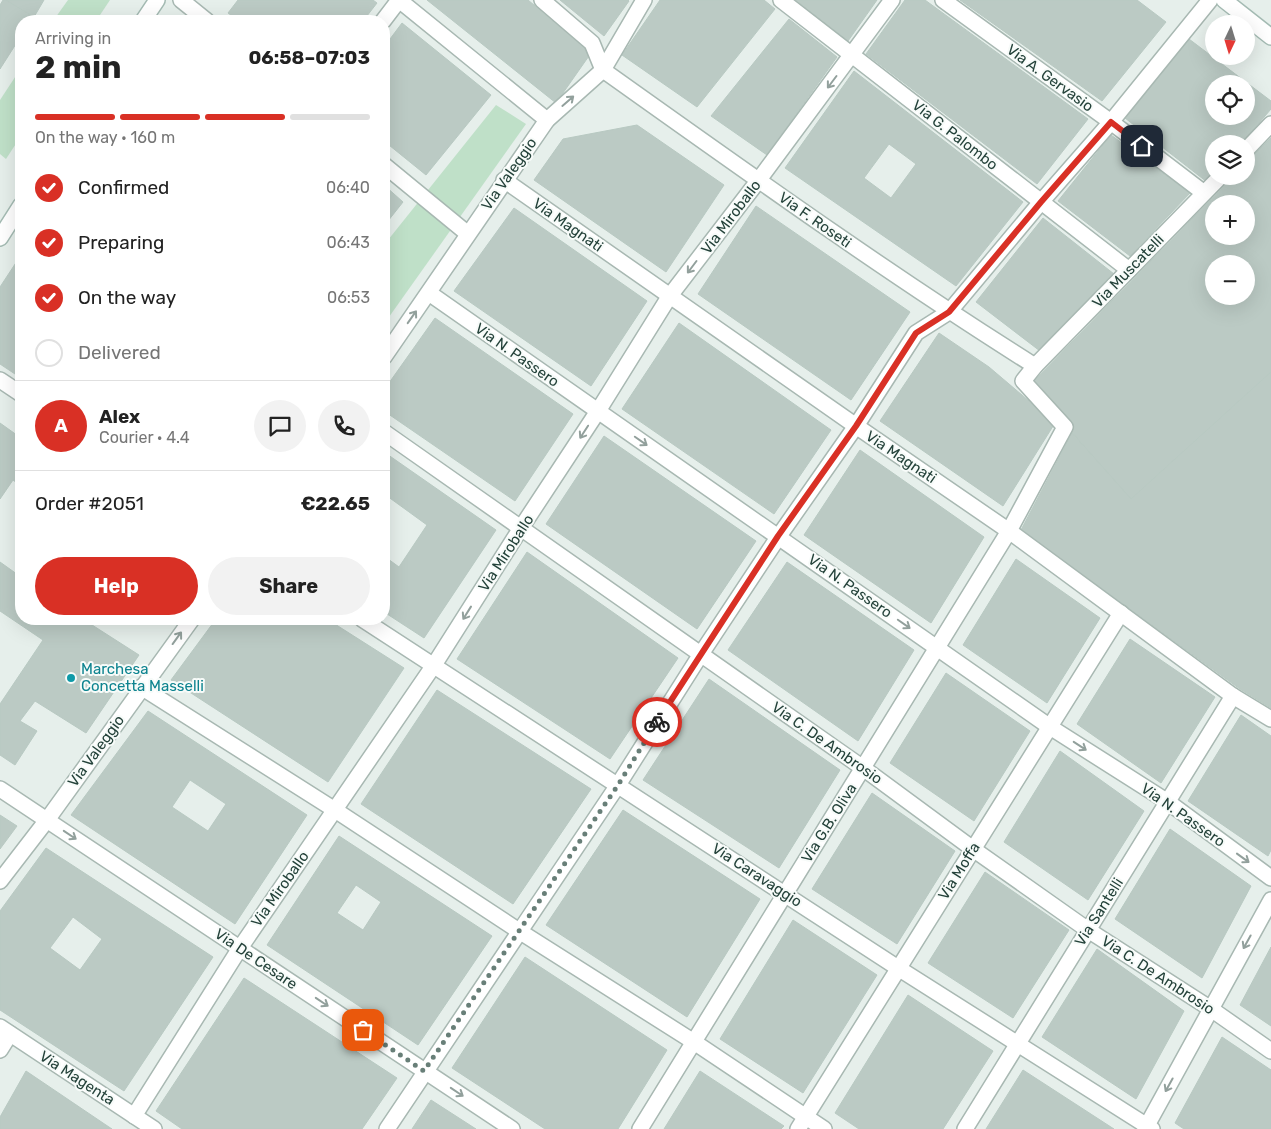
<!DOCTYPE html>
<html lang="en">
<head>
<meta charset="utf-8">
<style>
	body { margin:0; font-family:Rubik,sans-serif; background:#f2f2f2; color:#222; height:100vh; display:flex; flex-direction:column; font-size:19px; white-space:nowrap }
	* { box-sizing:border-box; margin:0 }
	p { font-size:16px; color:#767676 }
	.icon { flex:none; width:28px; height:28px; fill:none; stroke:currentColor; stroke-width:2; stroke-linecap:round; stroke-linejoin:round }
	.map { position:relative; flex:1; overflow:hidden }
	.sheet { position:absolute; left:15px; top:15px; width:375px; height:610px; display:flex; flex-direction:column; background:#fff; border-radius:20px; box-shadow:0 5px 20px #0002 }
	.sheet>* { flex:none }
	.needle { width:32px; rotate:184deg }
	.tools { position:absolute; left:1205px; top:15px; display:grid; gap:10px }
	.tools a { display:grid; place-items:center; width:50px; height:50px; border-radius:50%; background:#fff; box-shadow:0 5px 20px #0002; font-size:25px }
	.pin { position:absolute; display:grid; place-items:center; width:42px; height:42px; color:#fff; margin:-21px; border-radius:10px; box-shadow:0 2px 8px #0006 }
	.courier { position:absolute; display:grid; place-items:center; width:50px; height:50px; margin:-25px; border:4px solid #d93025; border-radius:50%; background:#fff; color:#222; box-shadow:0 1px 6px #0007 }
	.summary em { font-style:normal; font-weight:700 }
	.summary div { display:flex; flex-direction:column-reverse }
	.summary { display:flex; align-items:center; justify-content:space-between; height:85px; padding:0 20px }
	h1 { font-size:32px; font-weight:700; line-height:38px }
	.bar { display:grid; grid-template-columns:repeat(4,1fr); gap:8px 5px; align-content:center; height:60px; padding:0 20px }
	.bar i { height:6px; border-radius:4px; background:#e0e0e0 }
	.bar .selected { background:#d93025 }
	.bar p { grid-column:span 4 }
	.line { display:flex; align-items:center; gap:12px; padding:0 20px; border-top:1px solid #e0e0e0 }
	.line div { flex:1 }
	.round { display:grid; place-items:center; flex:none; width:52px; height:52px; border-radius:26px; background:#f2f2f2 }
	ol { padding:0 20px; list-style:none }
	li { display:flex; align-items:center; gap:15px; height:55px }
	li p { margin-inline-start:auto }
	li .icon { padding:5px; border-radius:50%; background:#d93025; color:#fff; stroke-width:4 }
	li:last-child { color:#767676 }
	li i { width:28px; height:28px; border:2px solid #e0e0e0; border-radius:50% }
	.button { display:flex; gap:10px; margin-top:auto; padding:10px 20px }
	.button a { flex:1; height:58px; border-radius:30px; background:#d93025; color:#fff; font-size:20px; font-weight:700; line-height:58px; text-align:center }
	.button a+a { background:#f2f2f2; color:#222 }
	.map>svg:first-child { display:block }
	.green { fill:#bfe0c8 }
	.building { fill:#bbcac4; stroke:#b8c9c2; fill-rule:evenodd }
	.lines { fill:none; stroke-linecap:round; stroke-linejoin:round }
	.street-casing { stroke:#a8b8b2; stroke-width:18 }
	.secondary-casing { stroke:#a4bbb3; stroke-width:18 }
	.street { stroke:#fff; stroke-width:15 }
	.secondary { stroke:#fff; stroke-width:15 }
	.oneway { stroke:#92a09c }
	.done { stroke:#687f78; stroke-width:5; stroke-dasharray:0 9 }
	.route { stroke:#d93025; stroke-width:6 }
	.culture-dot { fill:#0f9aa8; stroke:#f7fbf9; stroke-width:2 }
	.labels { text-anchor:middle; stroke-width:4; stroke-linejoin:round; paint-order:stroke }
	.street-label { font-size:15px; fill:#24423a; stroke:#f7fbf9 }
	.culture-label { font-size:15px; fill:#0d838f; stroke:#f7fbf9; text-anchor:start }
</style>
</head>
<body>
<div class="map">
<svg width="1271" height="1129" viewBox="0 0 1271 1129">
	<rect width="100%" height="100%" fill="#e6efeb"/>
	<g class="green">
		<path d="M 68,0 L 110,0 L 96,21 L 53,21 Z"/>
		<path d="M 21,68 L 21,136 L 6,159 L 0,154 L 0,100 Z"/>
		<path d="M 496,105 L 526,124 L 384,324 L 384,245 Z"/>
	</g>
	<g class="building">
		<path d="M 3,0 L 6,0 L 34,17 L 31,21 L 21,21 L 21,36 L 0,69 L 0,5 Z"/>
		<path d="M 6,0 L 44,0 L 34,17 Z"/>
		<path d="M 238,0 L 373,0 L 377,3 L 363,21 L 239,21 L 228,13 Z"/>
		<path d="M 427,0 L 528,0 L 591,53 L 556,103 Z"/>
		<path d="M 560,0 L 628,0 L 629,1 L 604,36 Z"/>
		<path d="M 660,0 L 764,0 L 775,9 L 697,107 L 622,55 Z"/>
		<path d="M 796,0 L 877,0 L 848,41 Z"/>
		<path d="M 905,0 L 925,0 L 1088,119 L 1037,184 L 866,54 Z"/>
		<path d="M 960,0 L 1137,0 L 1166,22 L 1102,101 Z"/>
		<path d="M 789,19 L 837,57 L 767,155 L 711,116 Z"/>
		<path d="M 402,23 L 491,95 L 426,175 L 384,141 L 384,47 Z"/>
		<path d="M 1189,39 L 1271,101 L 1271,109 L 1241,144 L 1214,144 L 1214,175 L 1207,182 L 1125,118 ZM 1214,84 L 1246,84 L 1246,116 L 1214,116 Z"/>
		<path d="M 854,71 L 1023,202 L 956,286 L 785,168 ZM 889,144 L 916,164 L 891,198 L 864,178 Z"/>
		<path d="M 637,125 L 724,185 L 666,272 L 534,180 L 563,139 Z"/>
		<path d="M 1111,135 L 1190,193 L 1130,256 L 1058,201 Z"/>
		<path d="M 1271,138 L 1271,372 L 1131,499 L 1030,385 L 1234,176 L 1246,176 L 1246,163 ZM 1214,204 L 1246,204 L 1246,236 L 1214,236 ZM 1214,264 L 1246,264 L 1246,296 L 1214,296 Z"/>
		<path d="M 384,185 L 403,202 L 384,226 Z"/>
		<path d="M 756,206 L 910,312 L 851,400 L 698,294 Z"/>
		<path d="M 514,208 L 647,301 L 591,386 L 454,291 Z"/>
		<path d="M 1043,218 L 1114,274 L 1040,351 L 976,302 Z"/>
		<path d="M 21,255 L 21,378 L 0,364 L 0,287 Z"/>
		<path d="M 435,318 L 573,414 L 515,501 L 384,411 L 384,390 Z"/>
		<path d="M 679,323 L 831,430 L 774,514 L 622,409 Z"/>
		<path d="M 939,333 L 989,367 L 1055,423 L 1003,506 L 880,421 Z"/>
		<path d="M 1271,372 L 1271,708 L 1240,689 L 1021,530 L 1072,433 L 1131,499 Z"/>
		<path d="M 0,423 L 21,438 L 21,486 L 13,480 L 0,499 Z"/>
		<path d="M 604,436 L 756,541 L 697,629 L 546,524 Z"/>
		<path d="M 860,450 L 984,537 L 931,623 L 804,535 Z"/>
		<path d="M 384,452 L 496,530 L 424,638 L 384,612 L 384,556 L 399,567 L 427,525 L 387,496 L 384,502 Z"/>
		<path d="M 527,552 L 678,658 L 610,759 L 457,659 Z"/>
		<path d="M 1016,559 L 1100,618 L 1047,703 L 963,645 Z"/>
		<path d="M 0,562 L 21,577 L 21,619 L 92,619 L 89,623 L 139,655 L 86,733 L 35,701 L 20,721 L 37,731 L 15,765 L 0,755 L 0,704 L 43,640 L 0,611 Z"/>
		<path d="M 787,562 L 914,650 L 858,741 L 728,650 Z"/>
		<path d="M 216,619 L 327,619 L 404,668 L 328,782 L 171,680 Z"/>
		<path d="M 1130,639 L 1215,697 L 1161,783 L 1077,724 Z"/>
		<path d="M 946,673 L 1030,731 L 974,821 L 890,763 Z"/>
		<path d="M 709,679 L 840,770 L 779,868 L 643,780 Z"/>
		<path d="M 437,690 L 591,789 L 513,904 L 361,804 Z"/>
		<path d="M 148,711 L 307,815 L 235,924 L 71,815 ZM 190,780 L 226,804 L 208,831 L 172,807 Z"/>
		<path d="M 1241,715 L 1271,736 L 1271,850 L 1268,856 L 1188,801 Z"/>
		<path d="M 1060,751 L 1144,811 L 1088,900 L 1004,842 Z"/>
		<path d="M 872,793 L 955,851 L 897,944 L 812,889 Z"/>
		<path d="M 623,810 L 760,899 L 687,1017 L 546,925 Z"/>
		<path d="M 0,815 L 17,826 L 0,849 Z"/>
		<path d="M 1170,829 L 1251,886 L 1202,978 L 1115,919 Z"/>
		<path d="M 339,836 L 492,936 L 418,1045 L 267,945 ZM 356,885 L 381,902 L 363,930 L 337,913 Z"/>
		<path d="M 46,848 L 213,957 L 124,1091 L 0,1010 L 0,911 ZM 73,917 L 102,939 L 80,970 L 50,948 Z"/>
		<path d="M 985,872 L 1069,930 L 1013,1018 L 928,963 Z"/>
		<path d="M 793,920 L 877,975 L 803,1093 L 720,1039 Z"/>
		<path d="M 1271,947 L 1271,1026 L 1240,1005 Z"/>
		<path d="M 1097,949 L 1184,1011 L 1136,1099 L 1042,1037 Z"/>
		<path d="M 525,957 L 667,1050 L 618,1129 L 545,1129 L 452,1068 Z"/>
		<path d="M 244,978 L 397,1078 L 362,1129 L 182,1129 L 156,1111 Z"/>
		<path d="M 908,995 L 993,1051 L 943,1129 L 859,1129 L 835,1113 Z"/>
		<path d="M 1222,1037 L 1271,1070 L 1271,1129 L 1184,1129 L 1175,1123 Z"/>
		<path d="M 1023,1070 L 1114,1129 L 986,1129 Z"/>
		<path d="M 26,1071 L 103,1123 L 112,1129 L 0,1129 L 0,1117 Z"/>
		<path d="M 700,1071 L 784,1126 L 781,1129 L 664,1129 Z"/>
		<path d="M 431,1100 L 476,1129 L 412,1129 Z"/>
	</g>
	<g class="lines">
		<defs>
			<g id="street">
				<path d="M 181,0 L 207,21"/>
				<path d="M 399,0 L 547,120"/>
				<path d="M 542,0 L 592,43 L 603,70 C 745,171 887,273 1035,366"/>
				<path d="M 781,0 L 1129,270"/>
				<path d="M 943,0 L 1111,122 L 1204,193"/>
				<path d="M 383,21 L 399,0"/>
				<path d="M 1246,150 L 1271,124"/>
				<path d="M 384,165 L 468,234"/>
				<path d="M 504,180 L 856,426 L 1009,531 L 1233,696 L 1271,719"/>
				<path d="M 429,293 L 1050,727 L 1168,802 L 1271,878"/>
				<path d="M 384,357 L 547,120 L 603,70 L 644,0"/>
				<path d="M 0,380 L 21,394"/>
				<path d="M 384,432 L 863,768 L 973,849 L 1088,930 L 1211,1009 L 1271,1051"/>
				<path d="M 362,619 L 898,968 L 1152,1129"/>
				<path d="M 141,687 L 335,810 L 519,931 L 694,1042 L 824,1129"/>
				<path d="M 0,789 L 512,1129"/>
				<path d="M 0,881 L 47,820 L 192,619"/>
				<path d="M 0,1027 L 154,1129"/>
				<path d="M 0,1050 L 10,1034"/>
				<path d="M 134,1116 L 240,948 L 434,665 L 521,528 L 598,411 L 669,297 L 758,181 L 892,0"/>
				<path d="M 387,1129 L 618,785 L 701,654 L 779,536 L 856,426 L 916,333 L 949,312 L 1041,202 L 1111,122 L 1210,0"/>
				<path d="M 640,1129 L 1009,531 L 1059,438 L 1065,427 L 1023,381 L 1035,366 L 1221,176"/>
				<path d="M 798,1129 L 1121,613"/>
				<path d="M 965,1129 L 1233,696"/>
				<path d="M 1145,1129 L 1271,900"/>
			</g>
			<g id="secondary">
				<path d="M 1224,0 L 1271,37"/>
				<path d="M 143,21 L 157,0"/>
				<path d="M 0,238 L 21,205"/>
			</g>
		</defs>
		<use href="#street" class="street-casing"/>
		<use href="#secondary" class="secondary-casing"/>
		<use href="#street" class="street"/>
		<use href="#secondary" class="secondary"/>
	</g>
	<defs><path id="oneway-shaft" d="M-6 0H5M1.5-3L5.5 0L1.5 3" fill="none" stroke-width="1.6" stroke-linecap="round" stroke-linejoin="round" transform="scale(1.25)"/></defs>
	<g class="oneway">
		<use href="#oneway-shaft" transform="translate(832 82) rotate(127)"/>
		<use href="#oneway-shaft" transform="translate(568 101) rotate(-41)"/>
		<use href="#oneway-shaft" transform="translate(692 267) rotate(127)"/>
		<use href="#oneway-shaft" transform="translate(412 317) rotate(-55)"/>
		<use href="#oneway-shaft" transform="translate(584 432) rotate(123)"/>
		<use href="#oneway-shaft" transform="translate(641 441) rotate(35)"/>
		<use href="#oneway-shaft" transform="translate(467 613) rotate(122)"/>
		<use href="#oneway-shaft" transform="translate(904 624) rotate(35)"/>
		<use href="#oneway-shaft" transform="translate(177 638) rotate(-54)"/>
		<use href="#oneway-shaft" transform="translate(1080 746) rotate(33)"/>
		<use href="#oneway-shaft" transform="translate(70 835) rotate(34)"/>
		<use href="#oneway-shaft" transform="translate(1243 858) rotate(36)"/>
		<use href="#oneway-shaft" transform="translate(1247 942) rotate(119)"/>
		<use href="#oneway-shaft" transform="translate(322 1002) rotate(34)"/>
		<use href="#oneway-shaft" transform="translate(1169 1085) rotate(119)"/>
		<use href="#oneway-shaft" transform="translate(457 1092) rotate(34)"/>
	</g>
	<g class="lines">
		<path class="done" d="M 363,1030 L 424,1071 L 618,785 L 657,722"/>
		<path class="route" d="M 657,722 L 778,536 L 856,426 L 916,333 L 949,312 L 1041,202 L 1111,122 L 1142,146"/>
	</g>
	<circle class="culture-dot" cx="71" cy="678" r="5"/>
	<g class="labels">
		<g class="street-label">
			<text transform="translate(1050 78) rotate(36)" y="5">Via A. Gervasio</text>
			<text transform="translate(955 135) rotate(38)" y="5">Via G. Palombo</text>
			<text transform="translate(509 174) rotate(-55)" y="5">Via Valeggio</text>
			<text transform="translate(731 217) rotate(-53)" y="5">Via Miroballo</text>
			<text transform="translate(815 220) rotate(35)" y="5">Via F. Roseti</text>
			<text transform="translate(568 225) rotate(35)" y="5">Via Magnati</text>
			<text transform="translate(1128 271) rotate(-46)" y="5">Via Muscatelli</text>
			<text transform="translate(517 355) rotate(35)" y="5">Via N. Passero</text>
			<text transform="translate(901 457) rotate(34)" y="5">Via Magnati</text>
			<text transform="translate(506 553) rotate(-57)" y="5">Via Miroballo</text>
			<text transform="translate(850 586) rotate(35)" y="5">Via N. Passero</text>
			<text transform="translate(827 743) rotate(35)" y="5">Via C. De Ambrosio</text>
			<text transform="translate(96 751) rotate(-54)" y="5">Via Valeggio</text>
			<text transform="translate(1183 815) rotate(35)" y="5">Via N. Passero</text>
			<text transform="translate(829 823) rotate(-58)" y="5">Via G.B. Oliva</text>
			<text transform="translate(959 871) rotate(-58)" y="5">Via Moffa</text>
			<text transform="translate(757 875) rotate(33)" y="5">Via Caravaggio</text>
			<text transform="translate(280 889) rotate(-55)" y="5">Via Miroballo</text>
			<text transform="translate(1099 912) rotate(-58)" y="5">Via Santelli</text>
			<text transform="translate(256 959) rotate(34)" y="5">Via De Cesare</text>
			<text transform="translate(1158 975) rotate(33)" y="5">Via C. De Ambrosio</text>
			<text transform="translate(77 1078) rotate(33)" y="5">Via Magenta</text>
		</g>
		<g class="culture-label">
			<text x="81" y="674">Marchesa<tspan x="81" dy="17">Concetta Masselli</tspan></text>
		</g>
	</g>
</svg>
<div class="tools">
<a><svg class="needle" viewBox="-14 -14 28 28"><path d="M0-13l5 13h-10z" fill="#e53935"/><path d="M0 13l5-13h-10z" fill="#767676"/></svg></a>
<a><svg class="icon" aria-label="locate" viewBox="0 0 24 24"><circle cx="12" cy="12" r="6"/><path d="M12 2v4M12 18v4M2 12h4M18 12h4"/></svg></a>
<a><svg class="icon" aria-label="layers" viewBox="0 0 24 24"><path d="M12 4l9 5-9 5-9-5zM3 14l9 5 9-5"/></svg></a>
<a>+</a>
<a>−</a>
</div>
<div class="pin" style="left:363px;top:1030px;background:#ea580c"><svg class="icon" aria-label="bag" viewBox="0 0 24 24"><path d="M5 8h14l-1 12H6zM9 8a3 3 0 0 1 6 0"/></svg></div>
<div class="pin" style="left:1142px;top:146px;background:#1f2937"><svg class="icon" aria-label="home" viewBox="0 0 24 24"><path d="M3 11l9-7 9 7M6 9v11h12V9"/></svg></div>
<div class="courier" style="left:657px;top:722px"><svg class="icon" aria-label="bike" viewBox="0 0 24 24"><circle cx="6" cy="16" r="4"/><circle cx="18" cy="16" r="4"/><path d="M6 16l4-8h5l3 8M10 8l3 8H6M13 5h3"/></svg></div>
<section class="sheet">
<div class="summary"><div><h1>2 min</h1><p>Arriving in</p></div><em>06:58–07:03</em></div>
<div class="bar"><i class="selected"></i><i class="selected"></i><i class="selected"></i><i></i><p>On the way · 160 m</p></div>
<ol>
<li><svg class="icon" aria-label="check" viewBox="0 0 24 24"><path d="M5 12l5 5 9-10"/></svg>Confirmed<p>06:40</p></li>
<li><svg class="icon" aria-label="check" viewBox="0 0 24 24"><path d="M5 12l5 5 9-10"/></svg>Preparing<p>06:43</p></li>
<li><svg class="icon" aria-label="check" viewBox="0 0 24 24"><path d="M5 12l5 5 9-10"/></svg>On the way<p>06:53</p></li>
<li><i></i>Delivered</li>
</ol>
<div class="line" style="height:90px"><b class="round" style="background:#d93025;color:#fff">A</b><div><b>Alex</b><p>Courier · 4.4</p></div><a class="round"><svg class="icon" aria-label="chat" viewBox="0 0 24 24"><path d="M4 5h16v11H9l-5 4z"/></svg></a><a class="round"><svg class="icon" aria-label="phone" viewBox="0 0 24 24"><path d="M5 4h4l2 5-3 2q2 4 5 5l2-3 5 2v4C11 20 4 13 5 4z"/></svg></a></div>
<div class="line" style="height:65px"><div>Order #2051</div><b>€22.65</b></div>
<div class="button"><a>Help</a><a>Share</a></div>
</section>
</div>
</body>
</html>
